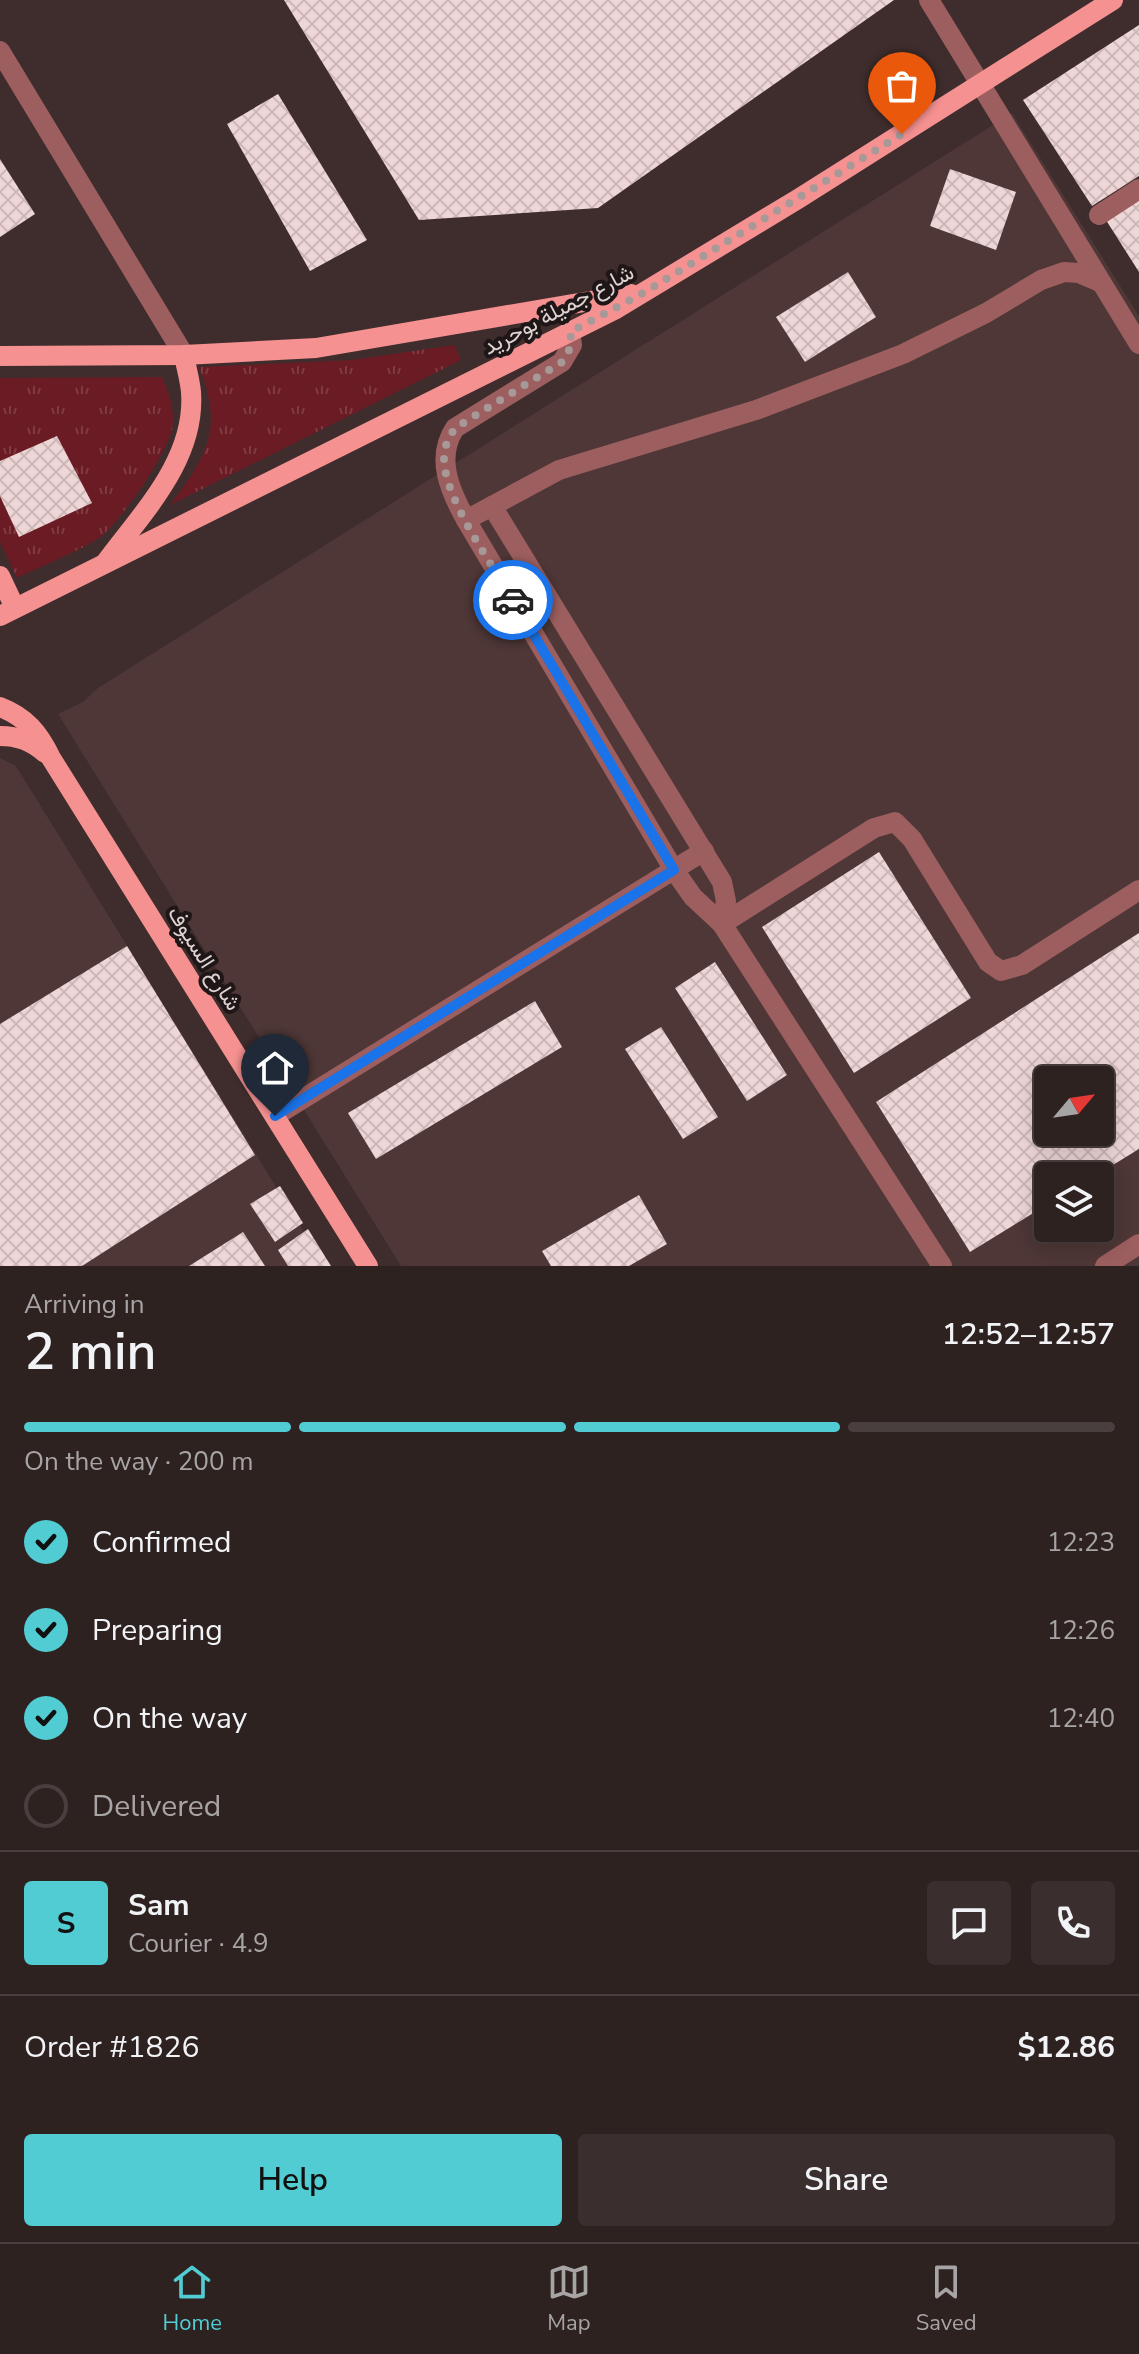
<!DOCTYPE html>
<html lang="en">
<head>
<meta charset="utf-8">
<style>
	body { margin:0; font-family:"Nunito Sans",Vazirmatn,sans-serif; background:#3a2f2e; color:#f1f3f6; height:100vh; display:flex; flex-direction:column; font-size:30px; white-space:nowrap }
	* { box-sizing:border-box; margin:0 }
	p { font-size:26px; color:#a7a4a5 }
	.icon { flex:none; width:44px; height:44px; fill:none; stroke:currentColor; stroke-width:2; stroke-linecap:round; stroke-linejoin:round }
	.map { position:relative; height:1266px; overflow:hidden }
	.drawer { display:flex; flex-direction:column; background:#2e2221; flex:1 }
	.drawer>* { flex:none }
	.needle { width:52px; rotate:61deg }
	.fabs { position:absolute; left:1034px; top:1066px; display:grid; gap:16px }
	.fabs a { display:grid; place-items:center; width:80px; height:80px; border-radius:8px; background:#2e2221; box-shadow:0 4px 20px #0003,0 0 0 2px #493f3f; font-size:40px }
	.pin { position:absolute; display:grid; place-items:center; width:68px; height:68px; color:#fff; margin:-82px -34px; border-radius:50% 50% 50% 0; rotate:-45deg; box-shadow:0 0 8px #0007 }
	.pin .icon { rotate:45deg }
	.courier { position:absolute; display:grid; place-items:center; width:80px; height:80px; margin:-40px; border:6px solid #1a73e8; border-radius:50%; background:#fff; color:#222; box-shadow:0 2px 10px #0007 }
	.overview em { font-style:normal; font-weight:600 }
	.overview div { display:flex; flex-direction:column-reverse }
	.overview { display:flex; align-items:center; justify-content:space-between; height:136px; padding:0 24px }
	h1 { font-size:52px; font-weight:600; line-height:60px }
	.bar { display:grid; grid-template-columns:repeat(4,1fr); gap:12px 8px; align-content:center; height:96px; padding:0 24px }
	.bar i { height:10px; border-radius:6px; background:#493f3f }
	.bar .selected { background:#51ccd2 }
	.bar p { grid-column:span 4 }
	.line { display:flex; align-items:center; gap:20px; padding:0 24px; border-top:2px solid #493f3f }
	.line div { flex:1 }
	.round { display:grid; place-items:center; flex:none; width:84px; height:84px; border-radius:8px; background:#3a2f2e }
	ol { padding:0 24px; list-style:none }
	li { display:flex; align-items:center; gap:24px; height:88px }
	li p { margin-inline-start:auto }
	li .icon { padding:8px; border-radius:50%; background:#51ccd2; color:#111; stroke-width:4 }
	li:last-child { color:#a7a4a5 }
	li i { width:44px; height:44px; border:4px solid #493f3f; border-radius:50% }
	.cta { display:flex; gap:16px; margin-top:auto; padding:16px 24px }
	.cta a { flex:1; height:92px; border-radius:8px; background:#51ccd2; color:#111; font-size:32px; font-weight:600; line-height:92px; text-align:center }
	.cta a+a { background:#3a2f2e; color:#f1f3f6 }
	.tabs { display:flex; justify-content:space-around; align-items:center; height:112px; border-top:2px solid #493f3f; background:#2e2221; font-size:22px; color:#a7a4a5 }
	.tabs a { display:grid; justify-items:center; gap:4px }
	.tabs .selected { color:#51ccd2 }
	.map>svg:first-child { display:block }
	.built { fill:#4e3736; fill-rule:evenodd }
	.park { fill:url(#park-tufts) }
	.building { fill:url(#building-cross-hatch); fill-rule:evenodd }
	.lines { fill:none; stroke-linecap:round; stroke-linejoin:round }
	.minor { stroke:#9c5e5e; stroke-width:20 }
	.major { stroke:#f69191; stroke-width:20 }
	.done { stroke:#a69998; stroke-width:8; stroke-dasharray:0 14.4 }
	.route { stroke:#1a73e8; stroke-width:10 }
	.labels { text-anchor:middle; stroke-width:8; stroke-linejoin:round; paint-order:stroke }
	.street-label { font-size:22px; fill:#ded3d2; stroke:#1f1717 }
</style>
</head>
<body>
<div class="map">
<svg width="1139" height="1266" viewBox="0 0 1139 1266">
	<defs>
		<pattern id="park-tufts" width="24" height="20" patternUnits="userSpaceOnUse" patternTransform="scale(2)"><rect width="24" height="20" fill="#6b1b23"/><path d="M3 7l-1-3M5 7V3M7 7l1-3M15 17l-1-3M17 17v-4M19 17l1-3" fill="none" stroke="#803b42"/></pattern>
		<pattern id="building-cross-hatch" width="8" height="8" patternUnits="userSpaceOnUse" patternTransform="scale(2)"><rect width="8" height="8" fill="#eed6d6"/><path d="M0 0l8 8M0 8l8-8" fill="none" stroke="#ccb8b8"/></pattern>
	</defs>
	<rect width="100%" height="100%" fill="#3e2d2c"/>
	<g class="built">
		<path d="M 1012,113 L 1139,316 L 1139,1266 L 401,1266 L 58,714 L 83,702 L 98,688 ZM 1048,1080 L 1100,1080 L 1100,1132 L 1048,1132 ZM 1048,1176 L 1100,1176 L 1100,1228 L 1048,1228 Z"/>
		<path d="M 0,758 L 16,766 L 325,1266 L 0,1266 Z"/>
	</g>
	<g class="park">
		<path d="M 454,345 L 461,360 L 170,505 C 207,456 224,429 199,367 L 352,360 Z"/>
		<path d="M 162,377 C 168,390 175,410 173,425 C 170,450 124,516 104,534 C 90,547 37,568 17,578 L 0,542 L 0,378 Z"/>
	</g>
	<g class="building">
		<path d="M 284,0 L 894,0 L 598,208 L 419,220 Z"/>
		<path d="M 1139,25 L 1139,176 L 1092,206 L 1023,100 Z"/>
		<path d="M 278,94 L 367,240 L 310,271 L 227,124 Z"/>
		<path d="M 0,159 L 35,214 L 0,237 Z"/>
		<path d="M 950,169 L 1016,192 L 996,250 L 930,226 Z"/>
		<path d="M 1139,196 L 1139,272 L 1104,217 Z"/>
		<path d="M 848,272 L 876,317 L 805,362 L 776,317 Z"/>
		<path d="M 57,436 L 92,503 L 19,537 L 0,496 L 0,461 Z"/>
		<path d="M 879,852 L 971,998 L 854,1073 L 762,927 Z"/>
		<path d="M 1139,933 L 1139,1149 L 1095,1176 L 1048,1176 L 1048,1204 L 970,1252 L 876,1102 ZM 1048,1080 L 1100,1080 L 1100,1132 L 1048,1132 Z"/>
		<path d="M 127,946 L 255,1155 L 82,1266 L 0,1266 L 0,1024 Z"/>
		<path d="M 715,962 L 787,1075 L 747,1101 L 675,988 Z"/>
		<path d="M 535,1001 L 562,1047 L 376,1159 L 348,1113 Z"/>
		<path d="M 661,1027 L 718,1117 L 683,1139 L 625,1049 Z"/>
		<path d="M 280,1186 L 303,1223 L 275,1242 L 250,1204 Z"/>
		<path d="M 639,1195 L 667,1244 L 629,1266 L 551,1266 L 542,1251 Z"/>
		<path d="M 308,1229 L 331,1266 L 288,1266 L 278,1250 Z"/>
		<path d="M 243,1232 L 265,1266 L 189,1266 Z"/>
	</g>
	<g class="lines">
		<g class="minor">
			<path d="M 929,0 L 1139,344"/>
			<path d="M 0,51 L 184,355"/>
			<path d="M 1099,215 L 1139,189"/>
			<path d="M 570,332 L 572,345 L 562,362 L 455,428 C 435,458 450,491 466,520 L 674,870 L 693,897 L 722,924 L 942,1266"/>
			<path d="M 492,506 L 722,882 L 726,901 L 722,924"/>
			<path d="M 466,520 L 559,470 L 756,410 L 903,354 L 986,313 L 1041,280 L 1064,272 L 1079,273 L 1100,282"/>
			<path d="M 722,924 L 874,828 L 895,822 L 912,839 L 988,962 L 1001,971 L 1022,965 L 1139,890"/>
			<path d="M 275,1116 L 704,851"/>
			<path d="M 1105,1266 L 1139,1244"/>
		</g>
		<g class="major">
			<path d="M 0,356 L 184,355 L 316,348 L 631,294"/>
			<path d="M 106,562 C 143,512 196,459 191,392 C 190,380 186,367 184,355"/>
			<path d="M 0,576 L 15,608"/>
			<path d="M 0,616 L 616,309 L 798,199 L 1113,0"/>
			<path d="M 0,707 C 26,717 39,733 51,758 L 368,1266"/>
			<path d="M 0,736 C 18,736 31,741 45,753"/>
		</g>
	</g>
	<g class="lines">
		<path class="done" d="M 513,600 C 492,564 444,499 444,458 C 444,446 449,437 455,428 L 562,362 L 572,345 L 570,332 L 645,292 L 902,134"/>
		<path class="route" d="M 275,1116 L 674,870 L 513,600"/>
	</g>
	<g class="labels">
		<g class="street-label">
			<text transform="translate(558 309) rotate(-28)" y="8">شارع جميلة بوحريد</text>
			<text transform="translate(205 958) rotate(58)" y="8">شارع السيوف</text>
		</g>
	</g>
</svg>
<div class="fabs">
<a><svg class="needle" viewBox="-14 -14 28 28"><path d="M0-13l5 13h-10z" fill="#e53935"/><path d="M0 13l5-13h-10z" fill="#a7a4a5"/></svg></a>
<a><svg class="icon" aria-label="layers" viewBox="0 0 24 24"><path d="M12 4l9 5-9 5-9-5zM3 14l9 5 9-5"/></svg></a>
</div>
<div class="pin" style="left:902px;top:134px;background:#ea580c"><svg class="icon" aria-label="bag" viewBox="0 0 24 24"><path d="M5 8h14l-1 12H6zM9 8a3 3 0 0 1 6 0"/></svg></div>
<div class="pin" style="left:275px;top:1116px;background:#1f2937"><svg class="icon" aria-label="home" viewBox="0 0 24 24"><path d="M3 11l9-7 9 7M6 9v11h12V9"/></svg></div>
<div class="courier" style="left:513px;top:600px"><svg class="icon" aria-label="car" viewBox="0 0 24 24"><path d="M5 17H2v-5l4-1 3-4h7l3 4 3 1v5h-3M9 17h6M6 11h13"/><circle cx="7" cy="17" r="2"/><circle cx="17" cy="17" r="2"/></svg></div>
</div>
<section class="drawer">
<div class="overview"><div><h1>2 min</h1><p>Arriving in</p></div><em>12:52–12:57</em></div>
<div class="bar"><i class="selected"></i><i class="selected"></i><i class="selected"></i><i></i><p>On the way · 200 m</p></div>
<ol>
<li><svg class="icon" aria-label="check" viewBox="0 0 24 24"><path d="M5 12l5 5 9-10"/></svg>Confirmed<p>12:23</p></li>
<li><svg class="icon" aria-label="check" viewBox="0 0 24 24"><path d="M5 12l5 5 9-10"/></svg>Preparing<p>12:26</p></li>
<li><svg class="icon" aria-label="check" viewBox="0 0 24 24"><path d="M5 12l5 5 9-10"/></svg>On the way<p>12:40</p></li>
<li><i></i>Delivered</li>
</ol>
<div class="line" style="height:144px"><b class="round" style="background:#51ccd2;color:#111">S</b><div><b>Sam</b><p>Courier · 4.9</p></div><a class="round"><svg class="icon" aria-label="chat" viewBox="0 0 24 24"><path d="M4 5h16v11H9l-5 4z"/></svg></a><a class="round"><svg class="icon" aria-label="phone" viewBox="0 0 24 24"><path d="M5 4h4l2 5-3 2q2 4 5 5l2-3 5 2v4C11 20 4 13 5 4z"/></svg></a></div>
<div class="line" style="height:104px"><div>Order #1826</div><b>$12.86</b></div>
<div class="cta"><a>Help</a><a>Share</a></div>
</section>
<nav class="tabs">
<a class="selected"><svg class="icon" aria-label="home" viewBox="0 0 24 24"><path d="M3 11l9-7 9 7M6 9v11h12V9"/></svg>Home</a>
<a><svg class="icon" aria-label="map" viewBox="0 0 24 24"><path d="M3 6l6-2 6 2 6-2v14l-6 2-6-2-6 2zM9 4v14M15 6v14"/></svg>Map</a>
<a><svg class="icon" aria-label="saved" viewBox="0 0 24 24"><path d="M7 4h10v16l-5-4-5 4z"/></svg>Saved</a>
</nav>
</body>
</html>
